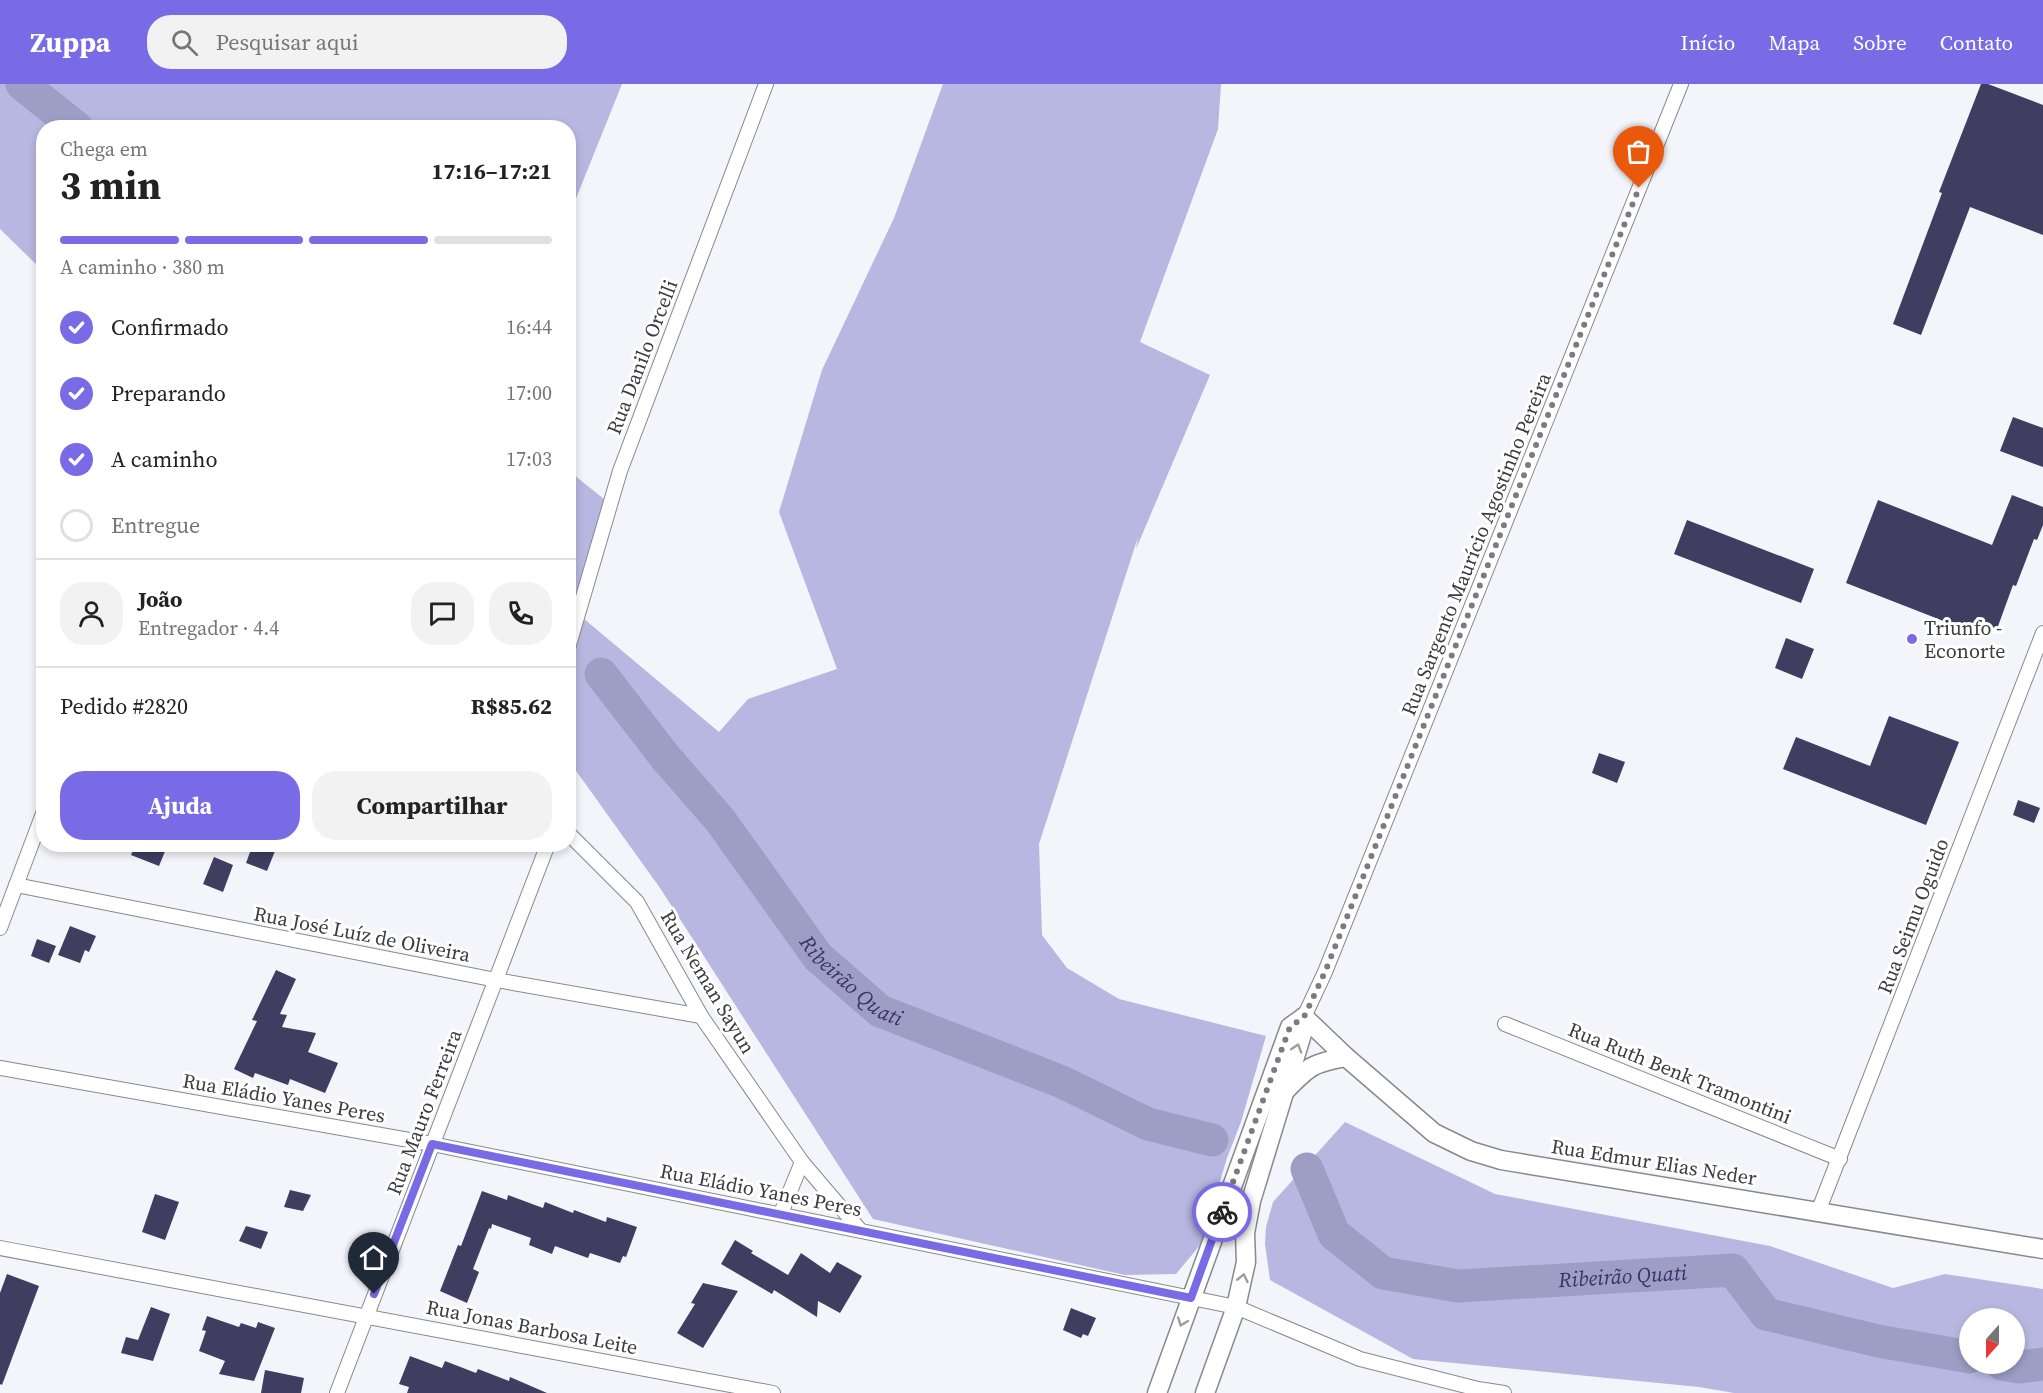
<!DOCTYPE html>
<html lang="pt">
<head>
<meta charset="utf-8">
<style>
	body { margin:0; font-family:"Source Serif 4",serif; background:#f2f2f2; color:#222; height:100vh; display:flex; flex-direction:column; font-size:22px; white-space:nowrap }
	* { box-sizing:border-box; margin:0 }
	p { font-size:20px; color:#767676 }
	.icon { flex:none; width:33px; height:33px; fill:none; stroke:currentColor; stroke-width:2; stroke-linecap:round; stroke-linejoin:round }
	.map { position:relative; flex:1; overflow:hidden }
	.panel { position:absolute; left:36px; top:36px; width:540px; height:732px; display:flex; flex-direction:column; background:#fff; border-radius:24px; box-shadow:0 3px 9px #0003 }
	.panel>* { flex:none }
	.needle { width:39px; rotate:201deg }
	.fabs { position:absolute; left:1959px; top:1224px; display:grid; gap:12px }
	.fabs a { display:grid; place-items:center; width:66px; height:66px; border-radius:50%; background:#fff; box-shadow:0 3px 9px #0003; font-size:30px }
	.pin { position:absolute; display:grid; place-items:center; width:51px; height:51px; color:#fff; margin:-62px -26px; border-radius:50% 50% 50% 0; rotate:-45deg; box-shadow:0 0 6px #0007 }
	.pin .icon { rotate:45deg }
	.courier { position:absolute; display:grid; place-items:center; width:60px; height:60px; margin:-30px; border:4px solid #796ae5; border-radius:50%; background:#fff; color:#222; box-shadow:0 2px 8px #0007 }
	.overview em { font-style:normal; font-weight:700 }
	.overview div { display:flex; flex-direction:column-reverse }
	.overview { display:flex; align-items:center; justify-content:space-between; height:102px; padding:0 24px }
	h1 { font-size:39px; font-weight:700; line-height:45px }
	.bar { display:grid; grid-template-columns:repeat(4,1fr); gap:9px 6px; align-content:center; height:72px; padding:0 24px }
	.bar i { height:8px; border-radius:4px; background:#e0e0e0 }
	.bar .current { background:#796ae5 }
	.bar p { grid-column:span 4 }
	.line { display:flex; align-items:center; gap:15px; padding:0 24px; border-top:2px solid #e0e0e0 }
	.line div { flex:1 }
	.round { display:grid; place-items:center; flex:none; width:63px; height:63px; border-radius:24px; background:#f2f2f2 }
	ol { padding:0 24px; list-style:none }
	li { display:flex; align-items:center; gap:18px; height:66px }
	li p { margin-inline-start:auto }
	li .icon { padding:6px; border-radius:50%; background:#796ae5; color:#fff; stroke-width:4 }
	li:last-child { color:#767676 }
	li i { width:33px; height:33px; border:3px solid #e0e0e0; border-radius:50% }
	.button { display:flex; gap:12px; margin-top:auto; padding:12px 24px }
	.button a { flex:1; height:69px; border-radius:24px; background:#796ae5; color:#fff; font-size:24px; font-weight:700; line-height:69px; text-align:center }
	.button a+a { background:#f2f2f2; color:#222 }
	header { display:flex; align-items:center; gap:36px; box-sizing:border-box; height:84px; padding:0 30px; background:#796ae5; color:#fff }
	header strong { font-size:28px }
	nav { display:flex; gap:33px; margin-inline-start:auto; font-size:21px }
	.search { width:420px; height:54px; background:#f2f2f2; display:flex; align-items:center; gap:15px; box-sizing:border-box; padding:0 21px; border-radius:24px; color:#767676; font-size:22px }
	.map>svg:first-child { display:block }
	.forest { fill:#b8b7e1; fill-rule:evenodd }
	.lines { fill:none; stroke-linecap:round; stroke-linejoin:round }
	.river { stroke:#9d9dc6; stroke-width:33 }
	.building { fill:#3f3e61 }
	.minor-casing { stroke:#88898e; stroke-width:16 }
	.tertiary-casing { stroke:#88898e; stroke-width:21 }
	.minor { stroke:#fff; stroke-width:14 }
	.tertiary { stroke:#fff; stroke-width:18 }
	.oneway { stroke:#9e9e9e }
	.done { stroke:#7c7c80; stroke-width:6; stroke-dasharray:0 10.8 }
	.route { stroke:#796ae5; stroke-width:8 }
	.poi-dot { fill:#796ae5; stroke:#fff; stroke-width:2 }
	.labels { text-anchor:middle; stroke-width:6; stroke-linejoin:round; paint-order:stroke }
	.street-label { font-size:20px; fill:#3c3c3e; stroke:#fff }
	.poi-label { font-size:20px; fill:#3c3c3e; stroke:#fff; text-anchor:start }
	.water-label { font-size:21px; font-style:italic; fill:#373267; stroke:#fff }
</style>
</head>
<body>
<header>
<strong>Zuppa</strong>
<div class="search"><svg class="icon" aria-label="search" viewBox="0 0 24 24"><circle cx="10" cy="10" r="6"/><path d="M15 15l6 6"/></svg>Pesquisar aqui</div>
<nav><a>Início</a><a>Mapa</a><a>Sobre</a><a>Contato</a></nav>
</header>
<div class="map">
<svg width="2043" height="1309" viewBox="0 0 2043 1309">
	<rect width="100%" height="100%" fill="#f4f4fb"/>
	<g class="forest">
		<path d="M 0,0 L 622,0 L 569,132 L 568,44 L 44,44 L 43,187 L 0,145 Z"/>
		<path d="M 943,0 L 1221,0 L 1218,45 L 1140,258 L 1210,291 L 1136,465 L 1138,453 L 1039,760 L 1042,851 L 1067,884 L 1119,915 L 1266,952 L 1241,1038 L 1227,1074 L 1201,1160 L 1176,1190 L 1125,1191 L 873,1135 L 660,804 L 569,677 L 568,386 L 615,424 L 571,524 L 719,648 L 748,615 L 837,585 L 779,428 L 822,286 L 894,134 Z"/>
		<path d="M 1345,1038 L 1495,1110 L 1770,1162 L 1893,1204 L 1945,1190 L 2043,1205 L 2043,1309 L 1734,1309 L 1699,1303 L 1413,1275 L 1270,1196 L 1265,1160 L 1266,1143 L 1273,1118 ZM 2014,1234 L 2014,1280 L 1970,1280 L 1970,1234 Z"/>
	</g>
	<g class="lines">
		<g class="river">
			<path d="M 22,0 L 77,44"/>
			<path id="s1" d="M 601,590 L 666,674 L 720,736 L 818,873 L 880,927 L 1062,998 L 1148,1040 L 1212,1056"/>
			<path id="s2" d="M 1307,1085 L 1334,1150 L 1383,1189 L 1458,1202 L 1733,1186 L 1766,1230 L 1878,1257 L 1970,1273"/>
			<path d="M 2002,1280 L 2019,1283 L 2043,1280"/>
		</g>
	</g>
	<g class="building">
		<path d="M 1981,0 L 1988,0 L 2043,21 L 2043,151 L 1970,123 L 1921,251 L 1893,240 L 1942,109 L 1939,108 Z"/>
		<path d="M 2013,333 L 2043,344 L 2043,383 L 2000,367 Z"/>
		<path d="M 2012,411 L 2043,423 L 2043,441 L 2037,456 L 2034,455 L 2016,502 L 2013,501 L 1997,545 L 1986,541 L 1982,552 L 1846,499 L 1878,416 L 1992,461 Z"/>
		<path d="M 1687,436 L 1814,485 L 1801,519 L 1674,470 Z"/>
		<path d="M 1786,554 L 1814,565 L 1802,595 L 1775,584 Z"/>
		<path d="M 1889,632 L 1959,658 L 1926,741 L 1783,685 L 1796,653 L 1870,682 Z"/>
		<path d="M 1599,669 L 1625,678 L 1617,699 L 1592,689 Z"/>
		<path d="M 2018,716 L 2040,724 L 2034,739 L 2013,731 Z"/>
		<path d="M 135,760 L 168,760 L 159,782 L 131,771 Z"/>
		<path d="M 253,760 L 275,767 L 267,787 L 246,779 Z"/>
		<path d="M 214,773 L 233,781 L 223,808 L 203,800 Z"/>
		<path d="M 70,842 L 96,852 L 89,868 L 85,866 L 80,879 L 58,871 Z"/>
		<path d="M 37,855 L 56,862 L 49,879 L 31,872 Z"/>
		<path d="M 276,886 L 296,895 L 280,930 L 287,931 L 282,943 L 316,949 L 308,968 L 338,979 L 325,1009 L 290,995 L 288,1001 L 255,989 L 253,994 L 234,985 L 257,937 L 252,936 Z"/>
		<path d="M 290,1106 L 311,1111 L 303,1127 L 284,1123 Z"/>
		<path d="M 482,1107 L 507,1116 L 508,1111 L 543,1124 L 545,1118 L 573,1129 L 574,1126 L 606,1138 L 607,1133 L 637,1143 L 626,1173 L 623,1172 L 620,1179 L 590,1169 L 588,1174 L 555,1162 L 552,1170 L 529,1161 L 531,1154 L 492,1140 L 491,1145 L 489,1144 L 473,1185 L 479,1188 L 467,1219 L 440,1207 L 458,1161 L 461,1162 Z"/>
		<path d="M 155,1110 L 179,1118 L 165,1156 L 142,1148 Z"/>
		<path d="M 246,1142 L 268,1148 L 261,1165 L 239,1157 Z"/>
		<path d="M 735,1156 L 753,1167 L 751,1169 L 788,1191 L 801,1169 L 830,1189 L 837,1178 L 862,1192 L 840,1229 L 818,1217 L 817,1233 L 774,1206 L 772,1210 L 721,1180 Z"/>
		<path d="M 7,1190 L 39,1202 L 2,1301 L 0,1300 L 0,1209 Z"/>
		<path d="M 703,1199 L 738,1207 L 703,1264 L 677,1249 L 695,1220 L 691,1219 Z"/>
		<path d="M 151,1223 L 170,1230 L 153,1277 L 121,1269 L 126,1253 L 138,1256 Z"/>
		<path d="M 1071,1224 L 1096,1234 L 1088,1252 L 1083,1250 L 1081,1254 L 1063,1246 Z"/>
		<path d="M 207,1232 L 239,1243 L 241,1239 L 256,1244 L 258,1238 L 275,1244 L 254,1297 L 219,1290 L 225,1277 L 199,1267 L 206,1247 L 202,1246 Z"/>
		<path d="M 410,1272 L 442,1284 L 445,1277 L 476,1289 L 478,1285 L 509,1297 L 510,1293 L 547,1309 L 407,1309 L 409,1303 L 399,1300 Z"/>
		<path d="M 265,1286 L 304,1294 L 301,1309 L 261,1309 Z"/>
	</g>
	<g class="lines">
		<defs>
			<g id="minor">
				<path d="M 568,564 L 620,387 L 766,0"/>
				<path d="M 568,749 L 637,818 L 701,932 L 802,1078 L 860,1146"/>
				<path d="M 16,801 L 496,896 L 701,932"/>
				<path d="M 0,844 L 44,727"/>
				<path d="M 1304,933 L 1325,888 L 1681,0"/>
				<path d="M 1505,940 L 1840,1075"/>
				<path d="M 0,984 L 432,1060 L 1236,1223 L 1360,1275 L 1478,1305 L 1504,1309"/>
				<path d="M 1818,1128 L 2043,549"/>
				<path d="M 781,1129 L 802,1078"/>
				<path d="M 0,1164 L 773,1309"/>
				<path d="M 337,1309 L 548,760"/>
			</g>
			<g id="tertiary">
				<path d="M 1304,933 L 1346,973 L 1434,1049 L 1471,1067 L 1501,1076 L 2043,1165"/>
				<path d="M 1286,1006 C 1309,982 1313,979 1346,973"/>
				<path d="M 1157,1309 L 1290,943 L 1304,933"/>
				<path d="M 1205,1309 L 1236,1223 L 1246,1178 L 1245,1149 L 1251,1117 L 1302,950 L 1304,933"/>
			</g>
		</defs>
		<use href="#minor" class="minor-casing"/>
		<use href="#tertiary" class="tertiary-casing"/>
		<use href="#minor" class="minor"/>
		<use href="#tertiary" class="tertiary"/>
	</g>
	<defs><path id="oneway-chevron" d="M-2-3.5L2.5 0L-2 3.5" fill="none" stroke-width="1.6" stroke-linecap="round" stroke-linejoin="round" transform="scale(1.5)"/></defs>
	<g class="oneway">
		<use href="#oneway-chevron" transform="translate(1297 964) rotate(-73)"/>
		<use href="#oneway-chevron" transform="translate(1243 1194) rotate(-77)"/>
		<use href="#oneway-chevron" transform="translate(1182 1238) rotate(110)"/>
	</g>
	<g class="lines">
		<path class="done" d="M 1222,1128 L 1290,943 L 1304,933 L 1325,888 L 1639,104"/>
		<path class="route" d="M 374,1210 L 432,1060 L 1191,1214 L 1222,1128"/>
	</g>
	<circle class="poi-dot" cx="1912" cy="555" r="6"/>
	<g class="labels">
		<g class="street-label">
			<text transform="translate(642 273) rotate(-69)" y="7">Rua Danilo Orcelli</text>
			<text transform="translate(1476 460) rotate(-68)" y="7">Rua Sargento Maurício Agostinho Pereira</text>
			<text transform="translate(1913 832) rotate(-69)" y="7">Rua Seimu Oguido</text>
			<text transform="translate(362 850) rotate(11)" y="7">Rua José Luíz de Oliveira</text>
			<text transform="translate(708 898) rotate(59)" y="7">Rua Neman Sayun</text>
			<text transform="translate(1680 989) rotate(22)" y="7">Rua Ruth Benk Tramontini</text>
			<text transform="translate(284 1014) rotate(10)" y="7">Rua Eládio Yanes Peres</text>
			<text transform="translate(424 1028) rotate(-69)" y="7">Rua Mauro Ferreira</text>
			<text transform="translate(1654 1078) rotate(9)" y="7">Rua Edmur Elias Neder</text>
			<text transform="translate(761 1106) rotate(11)" y="7">Rua Eládio Yanes Peres</text>
			<text transform="translate(532 1243) rotate(11)" y="7">Rua Jonas Barbosa Leite</text>
		</g>
		<g class="poi-label">
			<text x="1924" y="551">Triunfo -<tspan x="1924" dy="23">Econorte</tspan></text>
		</g>
		<g class="water-label">
			<text dy="7" stroke="none"><textPath href="#s1" startOffset="398">Ribeirão Quati</textPath></text>
			<text dy="7" stroke="none"><textPath href="#s2" startOffset="374">Ribeirão Quati</textPath></text>
		</g>
	</g>
</svg>
<div class="fabs">
<a><svg class="needle" viewBox="-14 -14 28 28"><path d="M0-13l5 13h-10z" fill="#e53935"/><path d="M0 13l5-13h-10z" fill="#767676"/></svg></a>
</div>
<div class="pin" style="left:1639px;top:104px;background:#ea580c"><svg class="icon" aria-label="bag" viewBox="0 0 24 24"><path d="M5 8h14l-1 12H6zM9 8a3 3 0 0 1 6 0"/></svg></div>
<div class="pin" style="left:374px;top:1210px;background:#1f2937"><svg class="icon" aria-label="home" viewBox="0 0 24 24"><path d="M3 11l9-7 9 7M6 9v11h12V9"/></svg></div>
<div class="courier" style="left:1222px;top:1128px"><svg class="icon" aria-label="bike" viewBox="0 0 24 24"><circle cx="6" cy="16" r="4"/><circle cx="18" cy="16" r="4"/><path d="M6 16l4-8h5l3 8M10 8l3 8H6M13 5h3"/></svg></div>
<section class="panel">
<div class="overview"><div><h1>3 min</h1><p>Chega em</p></div><em>17:16–17:21</em></div>
<div class="bar"><i class="current"></i><i class="current"></i><i class="current"></i><i></i><p>A caminho · 380 m</p></div>
<ol>
<li><svg class="icon" aria-label="check" viewBox="0 0 24 24"><path d="M5 12l5 5 9-10"/></svg>Confirmado<p>16:44</p></li>
<li><svg class="icon" aria-label="check" viewBox="0 0 24 24"><path d="M5 12l5 5 9-10"/></svg>Preparando<p>17:00</p></li>
<li><svg class="icon" aria-label="check" viewBox="0 0 24 24"><path d="M5 12l5 5 9-10"/></svg>A caminho<p>17:03</p></li>
<li><i></i>Entregue</li>
</ol>
<div class="line" style="height:108px"><a class="round"><svg class="icon" aria-label="person" viewBox="0 0 24 24"><circle cx="12" cy="8" r="4"/><path d="M4 21q1-7 8-7t8 7"/></svg></a><div><b>João</b><p>Entregador · 4.4</p></div><a class="round"><svg class="icon" aria-label="chat" viewBox="0 0 24 24"><path d="M4 5h16v11H9l-5 4z"/></svg></a><a class="round"><svg class="icon" aria-label="phone" viewBox="0 0 24 24"><path d="M5 4h4l2 5-3 2q2 4 5 5l2-3 5 2v4C11 20 4 13 5 4z"/></svg></a></div>
<div class="line" style="height:78px"><div>Pedido #2820</div><b>R$85.62</b></div>
<div class="button"><a>Ajuda</a><a>Compartilhar</a></div>
</section>
</div>
</body>
</html>
